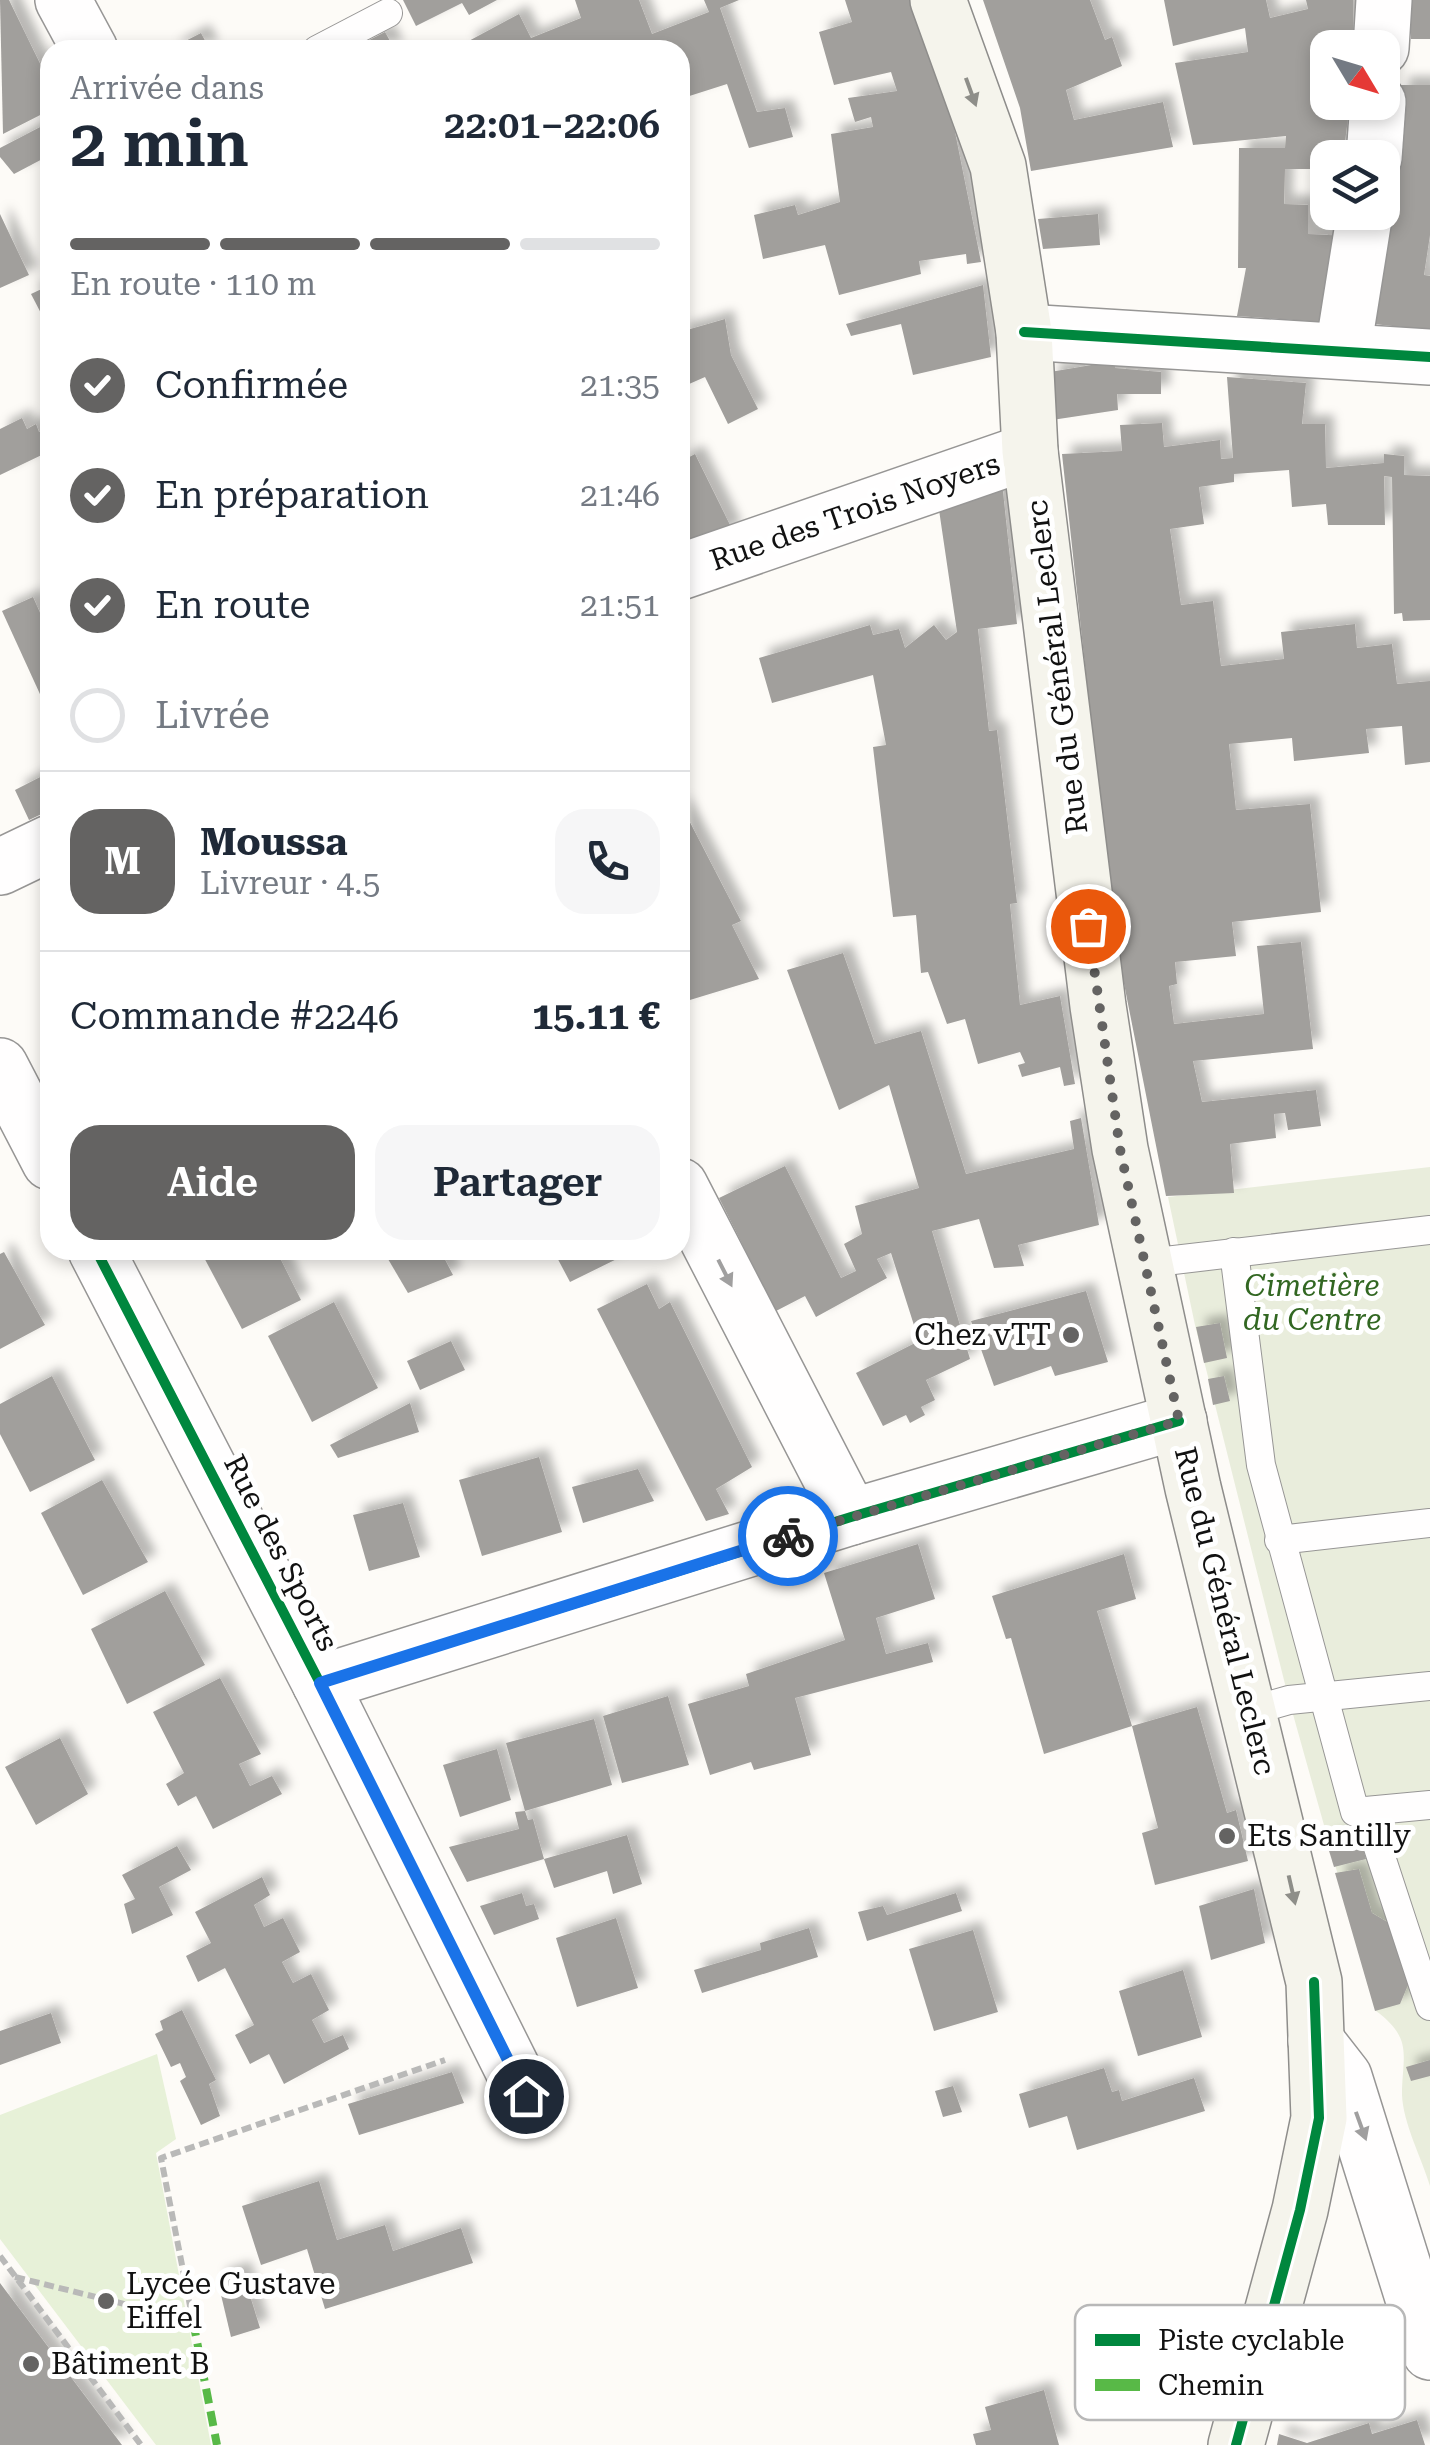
<!DOCTYPE html>
<html lang="fr">
<head>
<meta charset="utf-8">
<style>
	body { margin:0; font-family:"Roboto Serif",serif; background:#f6f6f7; color:#1f2937; height:100vh; display:flex; flex-direction:column; font-size:38px; white-space:nowrap }
	* { box-sizing:border-box; margin:0 }
	p { font-size:32px; color:#747a83 }
	.icon { flex:none; width:55px; height:55px; fill:none; stroke:currentColor; stroke-width:2; stroke-linecap:round; stroke-linejoin:round }
	.map { position:relative; flex:1; overflow:hidden }
	.sheet { position:absolute; left:40px; top:40px; width:650px; height:1220px; display:flex; flex-direction:column; background:#fff; border-radius:30px; box-shadow:0 5px 15px #0003 }
	.sheet>* { flex:none }
	.needle { width:65px; rotate:128deg }
	.controls { position:absolute; left:1310px; top:30px; display:grid; gap:20px }
	.controls a { display:grid; place-items:center; width:90px; height:90px; border-radius:20px; background:#fff; box-shadow:0 5px 15px #0003; font-size:50px }
	.pin { position:absolute; display:grid; place-items:center; width:85px; height:85px; color:#fff; margin:-42px; border:5px solid #fff; border-radius:50%; box-shadow:0 2px 10px #0007 }
	.courier { position:absolute; display:grid; place-items:center; width:100px; height:100px; margin:-50px; border:8px solid #1a73e8; border-radius:50%; background:#fff; color:#222; box-shadow:0 2px 12px #0007 }
	.headline em { font-style:normal; font-weight:600 }
	.headline div { display:flex; flex-direction:column-reverse }
	.headline { display:flex; align-items:center; justify-content:space-between; height:170px; padding:0 30px }
	h1 { font-size:65px; font-weight:600; line-height:75px }
	.bar { display:grid; grid-template-columns:repeat(4,1fr); gap:15px 10px; align-content:center; height:120px; padding:0 30px }
	.bar i { height:12px; border-radius:8px; background:#e0e1e3 }
	.bar .active { background:#646362 }
	.bar p { grid-column:span 4 }
	.line { display:flex; align-items:center; gap:25px; padding:0 30px; border-top:2px solid #e0e1e3 }
	.line div { flex:1 }
	.round { display:grid; place-items:center; flex:none; width:105px; height:105px; border-radius:30px; background:#f6f6f7 }
	ol { padding:0 30px; list-style:none }
	li { display:flex; align-items:center; gap:30px; height:110px }
	li p { margin-inline-start:auto }
	li .icon { padding:10px; border-radius:50%; background:#646362; color:#fff; stroke-width:4 }
	li:last-child { color:#747a83 }
	li i { width:55px; height:55px; border:5px solid #e0e1e3; border-radius:50% }
	.button { display:flex; gap:20px; margin-top:auto; padding:20px 30px }
	.button a { flex:1; height:115px; border-radius:30px; background:#646362; color:#fff; font-size:40px; font-weight:600; line-height:115px; text-align:center }
	.button a+a { background:#f6f6f7; color:#1f2937 }
	.map>svg:first-child { display:block }
	.green { fill:#e7f1d8 }
	.cemetery { fill:#e9eddc }
	.building { fill:#a19f9c; filter:url(#shadow) }
	.lines { fill:none; stroke-linecap:round; stroke-linejoin:round }
	.service-casing { stroke:#979695; stroke-width:30 }
	.minor-casing { stroke:#979695; stroke-width:58 }
	.secondary-casing { stroke:#8e8d8b; stroke-width:58 }
	.path { stroke:#b9b9b8; stroke-width:6; stroke-dasharray:10 5; stroke-linecap:butt }
	.service { stroke:#fffefe; stroke-width:28 }
	.minor { stroke:#fffefe; stroke-width:55 }
	.secondary { stroke:#f5f4ec; stroke-width:55 }
	.quiet { stroke:#58b947; stroke-width:8; stroke-dasharray:15 8; stroke-linecap:butt }
	.cycleway-casing { stroke:#fff; stroke-width:16 }
	.cycleway { stroke:#00873e; stroke-width:10 }
	.oneway { fill:#8e8e89 }
	.oneway2 { fill:#a09f9f }
	.done { stroke:#646362; stroke-width:10; stroke-dasharray:0 18 }
	.route { stroke:#1a73e8; stroke-width:12 }
	.poi-dot { fill:#646362; stroke:#fff; stroke-width:4 }
	.labels { text-anchor:middle; stroke-width:10; stroke-linejoin:round; paint-order:stroke }
	.street-label { font-size:30px; fill:#111; stroke:#fff }
	.park-label { font-size:30px; font-style:italic; fill:#326722; stroke:#fff }
	.poi-label { font-size:30px; fill:#111; stroke:#fff; text-anchor:start }
	.key { fill:#fff; stroke:#b8b8b8; stroke-width:2.5 }
	.key-label { font-size:28px; fill:#111 }
</style>
</head>
<body>
<div class="map">
<svg width="1430" height="2445" viewBox="0 0 1430 2445">
	<defs>
		<filter id="shadow"><feDropShadow dx="9" dy="-9" stdDeviation="5" flood-color="#0004"/></filter>
	</defs>
	<rect width="100%" height="100%" fill="#fdfbf7"/>
	<path class="green" d="M 157,2054 L 176,2139 L 156,2153 L 211,2445 L 156,2445 L 0,2239 L 0,2115 Z"/>
	<path class="cemetery" d="M 1430,1167 L 1430,2186 C 1422,2159 1403,2123 1402,2095 C 1402,2056 1414,2039 1376,2011 L 1289,1700 L 1195,1325 L 1168,1197 Z"/>
	<g class="building">
		<path d="M 0,0 L 9,0 L 50,84 L 50,110 L 3,134 Z"/>
		<path d="M 403,0 L 497,0 L 469,15 L 462,3 L 416,26 Z"/>
		<path d="M 575,0 L 639,0 L 652,34 L 709,12 L 704,0 L 739,0 L 720,8 L 757,112 L 785,108 L 793,137 L 749,148 L 727,84 L 680,99 L 680,50 L 469,50 L 465,43 L 519,14 L 531,38 L 581,18 Z"/>
		<path d="M 845,0 L 913,0 L 955,132 L 981,262 L 967,264 L 966,254 L 919,261 L 921,274 L 839,295 L 825,245 L 763,259 L 754,215 L 795,205 L 798,215 L 840,202 L 831,134 L 873,127 L 871,117 L 855,122 L 848,98 L 897,91 L 891,72 L 834,85 L 819,32 L 852,22 Z"/>
		<path d="M 983,0 L 1090,0 L 1105,40 L 1112,37 L 1122,66 L 1066,90 L 1074,120 L 1163,102 L 1173,147 L 1031,171 L 1020,108 Z"/>
		<path d="M 1164,0 L 1266,0 L 1270,18 L 1308,9 L 1306,0 L 1353,0 L 1353,48 L 1328,48 L 1328,102 L 1350,102 L 1343,158 L 1328,158 L 1328,169 L 1285,169 L 1284,204 L 1308,205 L 1308,234 L 1348,236 L 1335,323 L 1237,316 L 1246,268 L 1238,268 L 1239,148 L 1285,148 L 1286,136 L 1193,145 L 1175,63 L 1248,52 L 1245,28 L 1173,46 Z"/>
		<rect x="1411" y="0" width="19" height="39"/>
		<path d="M 385,32 L 395,50 L 350,50 Z"/>
		<path d="M 201,33 L 210,50 L 168,50 Z"/>
		<path d="M 1401,85 L 1430,85 L 1430,235 L 1424,275 L 1430,276 L 1430,330 L 1364,323 Z"/>
		<path d="M 46,124 L 50,155 L 14,174 L 0,157 L 0,148 Z"/>
		<path d="M 0,214 L 29,275 L 0,288 Z"/>
		<path d="M 1098,214 L 1100,245 L 1043,249 L 1038,219 Z"/>
		<path d="M 50,285 L 50,316 L 44,319 L 31,294 Z"/>
		<path d="M 983,285 L 991,357 L 913,375 L 901,324 L 851,336 L 846,324 Z"/>
		<path d="M 725,319 L 731,355 L 758,409 L 728,424 L 705,377 L 680,388 L 680,332 Z"/>
		<path d="M 1115,361 L 1115,368 L 1161,372 L 1161,394 L 1117,394 L 1118,410 L 1052,420 L 1050,372 Z"/>
		<path d="M 1227,377 L 1306,383 L 1302,424 L 1325,424 L 1326,468 L 1384,463 L 1384,454 L 1404,456 L 1404,475 L 1430,476 L 1430,620 L 1403,621 L 1402,613 L 1394,614 L 1392,477 L 1384,476 L 1385,525 L 1328,525 L 1326,504 L 1292,507 L 1289,470 L 1234,474 L 1234,482 L 1199,487 L 1204,524 L 1170,529 L 1181,605 L 1213,601 L 1221,666 L 1284,659 L 1281,632 L 1355,624 L 1357,648 L 1392,644 L 1397,684 L 1430,681 L 1430,762 L 1405,765 L 1402,726 L 1366,729 L 1369,753 L 1294,761 L 1292,738 L 1229,744 L 1236,810 L 1310,804 L 1321,912 L 1232,922 L 1236,956 L 1175,962 L 1177,984 L 1169,986 L 1174,1024 L 1264,1014 L 1257,946 L 1301,942 L 1313,1049 L 1193,1061 L 1202,1102 L 1316,1090 L 1321,1126 L 1288,1130 L 1285,1113 L 1274,1114 L 1276,1138 L 1230,1144 L 1234,1193 L 1166,1196 L 1114,933 L 1062,454 L 1122,451 L 1120,425 L 1162,423 L 1164,447 L 1220,440 L 1221,459 L 1233,458 Z"/>
		<path d="M 22,418 L 27,429 L 36,424 L 39,432 L 50,426 L 50,451 L 0,475 L 0,429 Z"/>
		<path d="M 695,454 L 733,531 L 680,556 L 680,462 Z"/>
		<path d="M 1002,482 L 1017,624 L 978,629 L 989,731 L 997,730 L 1017,903 L 1010,904 L 1020,1005 L 1060,996 L 1075,1084 L 1064,1086 L 1060,1067 L 1022,1077 L 1018,1065 L 1025,1063 L 1020,1052 L 978,1064 L 965,1019 L 947,1024 L 928,972 L 921,973 L 916,915 L 893,917 L 873,747 L 886,745 L 873,675 L 772,703 L 759,658 L 870,625 L 873,635 L 899,629 L 905,648 L 934,625 L 946,640 L 957,632 L 938,503 Z"/>
		<path d="M 33,597 L 50,635 L 50,716 L 2,611 Z"/>
		<path d="M 50,772 L 50,810 L 29,820 L 15,790 Z"/>
		<path d="M 680,803 L 741,921 L 732,925 L 759,979 L 680,1003 Z"/>
		<path d="M 843,953 L 875,1044 L 921,1031 L 966,1174 L 1074,1149 L 1070,1121 L 1081,1118 L 1099,1225 L 1018,1245 L 1024,1266 L 994,1268 L 979,1219 L 932,1231 L 970,1359 L 926,1380 L 935,1400 L 921,1407 L 925,1415 L 910,1423 L 906,1415 L 883,1426 L 856,1373 L 919,1341 L 891,1253 L 877,1259 L 887,1278 L 816,1317 L 805,1296 L 776,1311 L 719,1198 L 785,1166 L 841,1278 L 856,1271 L 844,1244 L 862,1234 L 855,1206 L 919,1188 L 889,1085 L 839,1110 L 787,970 Z"/>
		<path d="M 200,1250 L 276,1250 L 301,1300 L 242,1329 Z"/>
		<path d="M 404,1250 L 440,1250 L 453,1275 L 408,1293 L 388,1259 Z"/>
		<path d="M 553,1250 L 635,1250 L 570,1282 Z"/>
		<path d="M 4,1252 L 45,1325 L 0,1349 L 0,1254 Z"/>
		<path d="M 647,1284 L 659,1309 L 670,1302 L 752,1467 L 716,1489 L 729,1514 L 706,1521 L 597,1309 Z"/>
		<path d="M 1086,1291 L 1108,1362 L 1055,1376 L 1051,1366 L 994,1386 L 971,1321 Z"/>
		<path d="M 334,1302 L 378,1388 L 312,1422 L 268,1336 Z"/>
		<path d="M 1220,1323 L 1227,1358 L 1204,1363 L 1196,1327 Z"/>
		<path d="M 451,1341 L 465,1370 L 420,1390 L 407,1361 Z"/>
		<path d="M 52,1376 L 95,1460 L 30,1492 L 0,1434 L 0,1404 Z"/>
		<path d="M 1224,1376 L 1230,1401 L 1213,1405 L 1208,1379 Z"/>
		<path d="M 410,1403 L 419,1432 L 338,1458 L 330,1445 Z"/>
		<path d="M 539,1457 L 562,1532 L 482,1556 L 459,1480 Z"/>
		<path d="M 638,1469 L 654,1501 L 583,1523 L 572,1487 Z"/>
		<path d="M 102,1480 L 148,1562 L 83,1595 L 41,1513 Z"/>
		<path d="M 403,1503 L 420,1557 L 369,1571 L 353,1515 Z"/>
		<path d="M 918,1544 L 935,1599 L 876,1618 L 886,1654 L 928,1643 L 933,1662 L 795,1698 L 811,1755 L 754,1770 L 751,1762 L 710,1775 L 688,1704 L 749,1686 L 746,1674 L 845,1640 L 824,1573 Z"/>
		<path d="M 1124,1554 L 1136,1599 L 1097,1611 L 1132,1726 L 1044,1754 L 1011,1638 L 1006,1639 L 992,1596 Z"/>
		<path d="M 165,1591 L 205,1665 L 127,1704 L 91,1629 Z"/>
		<path d="M 220,1678 L 261,1754 L 239,1764 L 250,1786 L 272,1776 L 282,1794 L 213,1829 L 196,1796 L 178,1806 L 166,1784 L 184,1773 L 153,1712 Z"/>
		<path d="M 668,1696 L 689,1765 L 622,1783 L 603,1716 Z"/>
		<path d="M 1197,1707 L 1227,1813 L 1236,1810 L 1248,1861 L 1155,1885 L 1142,1833 L 1158,1828 L 1132,1726 Z"/>
		<path d="M 594,1719 L 612,1785 L 525,1811 L 506,1743 Z"/>
		<path d="M 60,1738 L 88,1794 L 36,1825 L 5,1767 Z"/>
		<path d="M 497,1749 L 511,1800 L 460,1817 L 443,1765 Z"/>
		<path d="M 525,1811 L 528,1820 L 533,1819 L 544,1859 L 467,1882 L 449,1847 L 519,1829 L 515,1812 Z"/>
		<path d="M 1358,1832 L 1366,1859 L 1334,1867 L 1326,1841 Z"/>
		<path d="M 627,1835 L 642,1884 L 613,1894 L 607,1871 L 554,1888 L 544,1859 Z"/>
		<path d="M 177,1846 L 191,1870 L 159,1887 L 173,1915 L 132,1934 L 124,1904 L 135,1899 L 122,1875 Z"/>
		<path d="M 1359,1869 L 1372,1913 L 1389,1923 L 1408,1985 L 1400,2004 L 1375,2011 L 1335,1873 Z"/>
		<path d="M 262,1877 L 270,1895 L 254,1905 L 264,1927 L 283,1918 L 300,1952 L 282,1962 L 293,1983 L 311,1974 L 329,2010 L 312,2020 L 324,2043 L 343,2035 L 349,2049 L 284,2084 L 269,2054 L 250,2064 L 235,2035 L 254,2025 L 225,1968 L 198,1982 L 186,1956 L 211,1943 L 195,1912 Z"/>
		<path d="M 1254,1889 L 1265,1943 L 1211,1960 L 1199,1906 Z"/>
		<path d="M 522,1893 L 526,1906 L 534,1904 L 539,1919 L 494,1935 L 480,1906 Z"/>
		<path d="M 956,1893 L 962,1911 L 867,1941 L 858,1912 L 883,1906 L 887,1915 Z"/>
		<path d="M 616,1918 L 638,1988 L 577,2007 L 556,1938 Z"/>
		<path d="M 809,1928 L 818,1957 L 702,1993 L 694,1970 L 761,1950 L 760,1943 Z"/>
		<path d="M 973,1930 L 998,2012 L 934,2031 L 909,1949 Z"/>
		<path d="M 1183,1970 L 1202,2037 L 1138,2056 L 1119,1991 Z"/>
		<path d="M 182,2010 L 216,2080 L 209,2084 L 220,2116 L 201,2125 L 180,2081 L 186,2077 L 180,2063 L 171,2067 L 155,2034 L 163,2030 L 160,2021 Z"/>
		<path d="M 51,2013 L 61,2043 L 0,2065 L 0,2031 Z"/>
		<path d="M 1430,2060 L 1430,2076 L 1411,2081 L 1406,2067 Z"/>
		<path d="M 1104,2068 L 1112,2092 L 1119,2090 L 1122,2101 L 1194,2078 L 1205,2111 L 1077,2150 L 1067,2116 L 1029,2128 L 1019,2094 Z"/>
		<path d="M 452,2072 L 464,2103 L 359,2135 L 348,2104 Z"/>
		<path d="M 953,2086 L 962,2112 L 943,2117 L 935,2091 Z"/>
		<path d="M 319,2181 L 337,2240 L 385,2225 L 393,2251 L 461,2228 L 473,2263 L 325,2309 L 307,2249 L 261,2265 L 242,2206 Z"/>
		<path d="M 242,2270 L 260,2328 L 231,2337 L 217,2278 Z"/>
		<path d="M 0,2283 L 122,2445 L 0,2445 Z"/>
		<path d="M 1044,2390 L 1059,2445 L 976,2445 L 973,2434 L 991,2430 L 985,2407 Z"/>
		<path d="M 1417,2420 L 1425,2445 L 1277,2445 L 1279,2434 L 1307,2443 L 1369,2423 L 1372,2434 Z"/>
	</g>
	<g class="lines">
		<defs>
			<g id="service">
				<path d="M 317,50 L 388,13"/>
				<path d="M 1234,1252 L 1261,1465 L 1355,1812 L 1430,1805"/>
				<path d="M 1148,1263 L 1430,1230"/>
				<path d="M 1279,1540 L 1430,1523"/>
				<path d="M 1250,1711 L 1289,1700 L 1430,1686"/>
				<path d="M 1366,1811 L 1430,2006"/>
			</g>
			<g id="minor">
				<path d="M 63,0 L 90,50"/>
				<path d="M 1381,48 L 1384,0"/>
				<path d="M 1374,158 L 1378,102"/>
				<path d="M 1024,332 L 1430,357"/>
				<path d="M 1343,350 L 1365,212"/>
				<path d="M 680,572 L 1030,451"/>
				<path d="M 0,867 L 50,843"/>
				<path d="M 0,1066 L 50,1162"/>
				<path d="M 680,1186 L 851,1517"/>
				<path d="M 96,1250 L 320,1683 L 526,2096"/>
				<path d="M 320,1683 L 851,1517 L 1179,1421"/>
				<path d="M 1316,2041 L 1344,2077 L 1430,2352"/>
			</g>
			<path id="secondary" d="M 938,0 L 998,166 L 1024,332 L 1030,451 L 1098,1006 L 1120,1149 L 1193,1488 L 1314,1982 L 1319,2118 L 1300,2210 L 1236,2445"/>
		</defs>
		<use href="#service" class="service-casing"/>
		<use href="#minor" class="minor-casing"/>
		<use href="#secondary" class="secondary-casing"/>
		<g class="path">
			<path d="M 0,2256 L 141,2445"/>
			<path d="M 15,2277 L 193,2321 L 161,2158 L 445,2060"/>
		</g>
		<use href="#service" class="service"/>
		<use href="#minor" class="minor"/>
		<use href="#secondary" class="secondary"/>
		<path class="quiet" d="M 193,2321 L 217,2445"/>
		<defs>
			<g id="cycleway">
				<path d="M 1024,332 L 1430,357"/>
				<path d="M 96,1250 L 320,1683 L 526,2096"/>
				<path d="M 320,1683 L 851,1517 L 1179,1421"/>
				<path d="M 1236,2445 L 1300,2210 L 1319,2118 L 1314,1982"/>
			</g>
		</defs>
		<use href="#cycleway" class="cycleway-casing"/>
		<use href="#cycleway" class="cycleway"/>
	</g>
	<defs><path id="oneway-solid" d="M-6-.8H1V-3.2L6.5 0L1 3.2V.8H-6Z" transform="scale(2.5)"/></defs>
	<g class="oneway">
		<use href="#oneway-solid" transform="translate(971 92) rotate(70)"/>
		<use href="#oneway-solid" transform="translate(1292 1890) rotate(77)"/>
	</g>
	<g class="oneway2">
		<use href="#oneway-solid" transform="translate(725 1273) rotate(63)"/>
		<use href="#oneway-solid" transform="translate(1361 2126) rotate(70)"/>
	</g>
	<g class="lines">
		<path class="done" d="M 788,1536 L 1179,1421 L 1120,1149 L 1088,926"/>
		<path class="route" d="M 526,2096 L 320,1683 L 788,1536"/>
	</g>
	<g class="poi-dot">
		<circle cx="1071" cy="1335" r="10"/>
		<circle cx="1227" cy="1836" r="10"/>
		<circle cx="106" cy="2301" r="10"/>
		<circle cx="31" cy="2364" r="10"/>
	</g>
	<g class="labels">
		<g class="street-label">
			<text transform="translate(855 512) rotate(-19)" y="10">Rue des Trois Noyers</text>
			<text transform="translate(1057 667) rotate(-97)" y="10">Rue du Général Leclerc</text>
			<text transform="translate(281 1553) rotate(63)" y="10">Rue des Sports</text>
			<text transform="translate(1225 1611) rotate(76)" y="10">Rue du Général Leclerc</text>
		</g>
		<g class="park-label">
			<text x="1312" y="1296">Cimetière<tspan x="1312" dy="34">du Centre</tspan></text>
		</g>
		<g class="poi-label">
			<text x="1051" y="1345" text-anchor="end">Chez vTT</text>
			<text x="1247" y="1846">Ets Santilly</text>
			<text x="126" y="2294">Lycée Gustave<tspan x="126" dy="34">Eiffel</tspan></text>
			<text x="51" y="2374">Bâtiment B</text>
		</g>
	</g>
	<rect x="1075" y="2305" width="330" height="115" rx="15" class="key"/>
	<rect x="1095" y="2334" width="45" height="12" fill="#00873e"/>
	<rect x="1095" y="2379" width="45" height="12" fill="#58b947"/>
	<g class="key-label">
		<text x="1158" y="2350">Piste cyclable</text>
		<text x="1158" y="2395">Chemin</text>
	</g>
</svg>
<div class="controls">
<a><svg class="needle" viewBox="-14 -14 28 28"><path d="M0-13l5 13h-10z" fill="#e53935"/><path d="M0 13l5-13h-10z" fill="#747a83"/></svg></a>
<a><svg class="icon" aria-label="layers" viewBox="0 0 24 24"><path d="M12 4l9 5-9 5-9-5zM3 14l9 5 9-5"/></svg></a>
</div>
<div class="pin" style="left:1088px;top:926px;background:#ea580c"><svg class="icon" aria-label="bag" viewBox="0 0 24 24"><path d="M5 8h14l-1 12H6zM9 8a3 3 0 0 1 6 0"/></svg></div>
<div class="pin" style="left:526px;top:2096px;background:#1f2937"><svg class="icon" aria-label="home" viewBox="0 0 24 24"><path d="M3 11l9-7 9 7M6 9v11h12V9"/></svg></div>
<div class="courier" style="left:788px;top:1536px"><svg class="icon" aria-label="bike" viewBox="0 0 24 24"><circle cx="6" cy="16" r="4"/><circle cx="18" cy="16" r="4"/><path d="M6 16l4-8h5l3 8M10 8l3 8H6M13 5h3"/></svg></div>
<section class="sheet">
<div class="headline"><div><h1>2 min</h1><p>Arrivée dans</p></div><em>22:01–22:06</em></div>
<div class="bar"><i class="active"></i><i class="active"></i><i class="active"></i><i></i><p>En route · 110 m</p></div>
<ol>
<li><svg class="icon" aria-label="check" viewBox="0 0 24 24"><path d="M5 12l5 5 9-10"/></svg>Confirmée<p>21:35</p></li>
<li><svg class="icon" aria-label="check" viewBox="0 0 24 24"><path d="M5 12l5 5 9-10"/></svg>En préparation<p>21:46</p></li>
<li><svg class="icon" aria-label="check" viewBox="0 0 24 24"><path d="M5 12l5 5 9-10"/></svg>En route<p>21:51</p></li>
<li><i></i>Livrée</li>
</ol>
<div class="line" style="height:180px"><b class="round" style="background:#646362;color:#fff">M</b><div><b>Moussa</b><p>Livreur · 4.5</p></div><a class="round"><svg class="icon" aria-label="phone" viewBox="0 0 24 24"><path d="M5 4h4l2 5-3 2q2 4 5 5l2-3 5 2v4C11 20 4 13 5 4z"/></svg></a></div>
<div class="line" style="height:130px"><div>Commande #2246</div><b>15.11 €</b></div>
<div class="button"><a>Aide</a><a>Partager</a></div>
</section>
</div>
</body>
</html>
